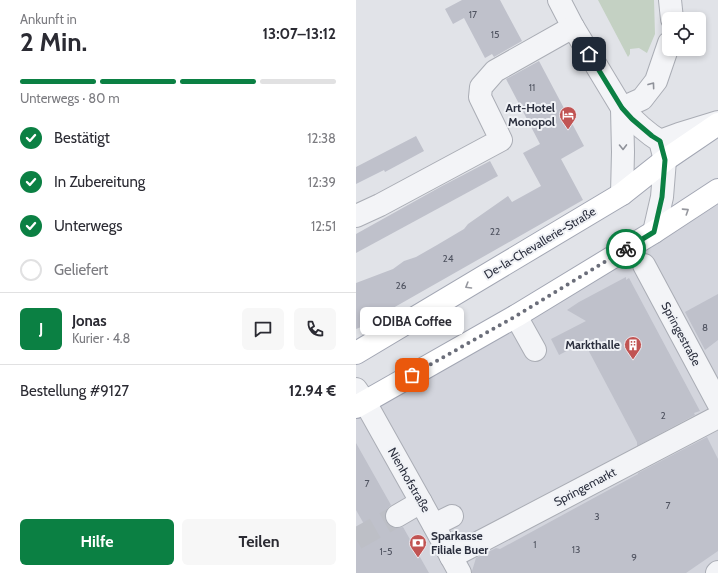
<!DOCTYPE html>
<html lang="de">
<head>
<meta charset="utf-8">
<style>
	body { margin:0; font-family:Cabin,sans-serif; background:#f7f7f7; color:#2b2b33; height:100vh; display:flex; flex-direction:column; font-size:15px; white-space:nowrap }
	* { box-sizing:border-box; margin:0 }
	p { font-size:13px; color:#7c7c81 }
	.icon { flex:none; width:22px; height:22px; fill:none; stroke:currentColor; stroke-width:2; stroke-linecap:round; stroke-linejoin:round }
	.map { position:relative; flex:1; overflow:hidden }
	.side { display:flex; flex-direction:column; background:#fff; width:356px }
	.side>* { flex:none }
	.controls { position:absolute; left:306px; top:12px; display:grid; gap:8px }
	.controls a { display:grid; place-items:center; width:44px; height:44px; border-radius:6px; background:#fff; box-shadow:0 2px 6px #0003; font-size:20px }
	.pin { position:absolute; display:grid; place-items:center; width:34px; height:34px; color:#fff; margin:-17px; border-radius:8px; box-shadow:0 2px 6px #0006 }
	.courier { position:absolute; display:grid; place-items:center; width:40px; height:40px; margin:-20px; border:3px solid #0b8043; border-radius:50%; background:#fff; color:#222; box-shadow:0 1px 5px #0007 }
	.bubble { position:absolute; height:28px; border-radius:6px; background:#fff; box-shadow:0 2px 6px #0003; font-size:13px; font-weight:800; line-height:28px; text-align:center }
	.summary em { font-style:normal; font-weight:800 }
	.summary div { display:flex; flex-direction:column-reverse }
	.summary { display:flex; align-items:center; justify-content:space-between; height:68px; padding:0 20px }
	h1 { font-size:26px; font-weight:800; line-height:30px }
	.bar { display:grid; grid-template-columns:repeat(4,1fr); gap:6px 4px; align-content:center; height:48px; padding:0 20px }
	.bar i { height:5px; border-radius:3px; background:#e1e1e2 }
	.bar .selected { background:#0b8043 }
	.bar p { grid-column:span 4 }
	.line { display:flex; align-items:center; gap:10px; padding:0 20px; border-top:1px solid #e1e1e2 }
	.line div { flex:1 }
	.round { display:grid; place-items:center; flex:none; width:42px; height:42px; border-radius:6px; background:#f7f7f7 }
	ol { padding:0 20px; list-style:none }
	li { display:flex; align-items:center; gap:12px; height:44px }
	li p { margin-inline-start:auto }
	li .icon { padding:4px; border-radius:50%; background:#0b8043; color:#fff; stroke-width:4 }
	li:last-child { color:#7c7c81 }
	li i { width:22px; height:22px; border:2px solid #e1e1e2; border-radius:50% }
	.primary-button { display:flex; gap:8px; margin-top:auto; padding:8px 20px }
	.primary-button a { flex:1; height:46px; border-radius:6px; background:#0b8043; color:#fff; font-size:16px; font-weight:800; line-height:46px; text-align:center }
	.primary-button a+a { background:#f7f7f7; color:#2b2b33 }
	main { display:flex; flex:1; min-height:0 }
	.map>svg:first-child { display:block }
	.built { fill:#d3d5dd }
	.green { fill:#c4d1c3 }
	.building { fill:#bfc1cb }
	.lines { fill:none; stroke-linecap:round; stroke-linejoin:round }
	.minor-tunnel { stroke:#bdbfc6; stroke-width:22; stroke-dasharray:22 11; stroke-linecap:butt }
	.minor-casing { stroke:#aaadb5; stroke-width:24 }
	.major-casing { stroke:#a2a6b3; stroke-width:24 }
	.minor { stroke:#f3f4f7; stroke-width:22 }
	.major { stroke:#fff; stroke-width:22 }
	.oneway { stroke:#8f929a }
	.oneway2 { stroke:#95979e }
	.done { stroke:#6b6e7a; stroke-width:4; stroke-dasharray:0 7.2 }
	.route { stroke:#0b8043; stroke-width:5 }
	.labels { text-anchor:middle; stroke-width:4; stroke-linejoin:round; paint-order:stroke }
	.number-label { font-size:10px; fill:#505461 }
	.poi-label { font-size:12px; font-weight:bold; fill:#2b2f3e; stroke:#f0f2f6; text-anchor:end }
	.street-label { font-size:12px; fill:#2b2f3e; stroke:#f0f2f6 }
</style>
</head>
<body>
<main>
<section class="side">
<div class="summary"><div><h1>2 Min.</h1><p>Ankunft in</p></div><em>13:07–13:12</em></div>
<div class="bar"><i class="selected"></i><i class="selected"></i><i class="selected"></i><i></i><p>Unterwegs · 80 m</p></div>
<ol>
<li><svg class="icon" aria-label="check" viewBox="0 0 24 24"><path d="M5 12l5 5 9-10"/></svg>Bestätigt<p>12:38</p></li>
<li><svg class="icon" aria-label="check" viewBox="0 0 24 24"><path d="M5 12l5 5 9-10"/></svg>In Zubereitung<p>12:39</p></li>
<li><svg class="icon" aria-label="check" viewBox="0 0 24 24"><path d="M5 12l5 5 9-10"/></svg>Unterwegs<p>12:51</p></li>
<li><i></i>Geliefert</li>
</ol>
<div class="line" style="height:72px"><b class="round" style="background:#0b8043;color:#fff">J</b><div><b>Jonas</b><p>Kurier · 4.8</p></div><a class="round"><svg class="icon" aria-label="chat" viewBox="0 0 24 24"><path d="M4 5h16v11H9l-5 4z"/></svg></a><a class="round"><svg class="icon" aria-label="phone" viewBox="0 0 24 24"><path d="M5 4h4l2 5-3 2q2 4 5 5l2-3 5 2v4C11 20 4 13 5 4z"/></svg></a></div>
<div class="line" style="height:52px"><div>Bestellung #9127</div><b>12.94 €</b></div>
<div class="primary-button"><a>Hilfe</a><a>Teilen</a></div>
</section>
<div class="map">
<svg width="362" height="573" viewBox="0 0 362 573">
	<rect width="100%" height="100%" fill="#e1e3e8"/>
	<path class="built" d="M 362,204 L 362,573 L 0,573 L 0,418 Z"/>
	<path class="green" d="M 242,0 L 298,0 L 299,34 L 291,53 L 283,48 L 274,49 L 274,54 L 272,57 Z"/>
	<g class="building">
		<path d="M 106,0 L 144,0 L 166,41 L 138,57 L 136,54 L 129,58 L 108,18 L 97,24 L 89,9 Z"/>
		<path d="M 183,61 L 228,146 L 205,159 L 227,200 L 30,312 L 13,324 L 0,329 L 0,283 L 37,269 L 48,261 L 60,257 L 81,245 L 108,229 L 112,224 L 152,196 L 156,202 L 185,186 L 167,153 L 184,144 L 150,79 Z"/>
		<path d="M 60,136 L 68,151 L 29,172 L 28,170 L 0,184 L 0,167 Z"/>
		<path d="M 134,161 L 142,176 L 0,253 L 0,234 L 86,186 Z"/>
		<path d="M 270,277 L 270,280 L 273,278 L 344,411 L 338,413 L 339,415 L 281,446 L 281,442 L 228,342 L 203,355 L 195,339 L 230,321 L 211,310 L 223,302 Z"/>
		<path d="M 362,294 L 362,340 L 349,350 L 329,312 Z"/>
		<path d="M 351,437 L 362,459 L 362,551 L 330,573 L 116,573 L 116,571 L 120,558 L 140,548 L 144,549 L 282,474 L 282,473 Z"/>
		<path d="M 0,443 L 35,505 L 30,510 L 29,516 L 30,522 L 35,527 L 41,528 L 47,527 L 73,573 L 0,573 L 0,528 L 8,524 L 0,510 Z"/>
	</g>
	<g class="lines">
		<path class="minor-tunnel" d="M 0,539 L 41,516"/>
		<defs>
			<g id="minor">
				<path d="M 203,0 L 217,27 L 266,108 C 277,120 289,132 304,141 L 309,160 L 306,197 L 298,232"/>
				<path d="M 314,0 L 316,19"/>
				<path d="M 266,108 L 286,99 L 300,81 L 313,43"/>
				<path d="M 304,141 L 323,134 L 362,122"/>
				<path d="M 266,194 L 267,152 L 266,108"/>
				<path d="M 0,216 L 24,205 L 145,140 L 124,97 L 125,87 L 139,71 L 217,27"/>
				<path d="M 288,265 L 362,403"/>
				<path d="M 160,316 L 179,350"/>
				<path d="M 0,389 L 9,402 L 65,502 L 104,573"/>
				<path d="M 41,516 L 65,502"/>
				<path d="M 78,525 L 96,516"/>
				<path d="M 95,557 L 362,417"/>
				<path d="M 361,573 L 362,572"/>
			</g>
			<g id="major">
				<path d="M 0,353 L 266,194 L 309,160 L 362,124"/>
				<path d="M 0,407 L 160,316 L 298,232 L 362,190"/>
			</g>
		</defs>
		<use href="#minor" class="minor-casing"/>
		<use href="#major" class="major-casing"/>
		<use href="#minor" class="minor"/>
		<use href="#major" class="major"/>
	</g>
	<defs><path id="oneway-chevron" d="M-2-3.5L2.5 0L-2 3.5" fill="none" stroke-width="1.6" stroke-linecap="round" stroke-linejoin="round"/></defs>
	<g class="oneway">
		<use href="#oneway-chevron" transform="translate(296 85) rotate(-54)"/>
		<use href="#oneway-chevron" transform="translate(267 147) rotate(89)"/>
	</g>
	<g class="oneway2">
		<use href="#oneway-chevron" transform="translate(330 211) rotate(-33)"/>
		<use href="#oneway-chevron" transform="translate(112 286) rotate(149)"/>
	</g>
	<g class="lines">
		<path class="done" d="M 56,375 L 160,316 L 270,249"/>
		<path class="route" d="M 233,54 L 266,108 L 276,119 L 296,136 L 304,141 L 309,160 L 306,197 L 298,232 L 270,249"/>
	</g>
	<defs>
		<symbol id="hotel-pin" viewBox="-11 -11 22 30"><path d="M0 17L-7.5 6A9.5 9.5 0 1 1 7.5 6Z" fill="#c15453" stroke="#f0f2f6"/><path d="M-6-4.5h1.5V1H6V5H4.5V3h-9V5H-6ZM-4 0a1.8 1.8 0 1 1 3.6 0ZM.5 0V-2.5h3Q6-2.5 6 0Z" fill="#fff"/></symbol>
		<symbol id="building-pin" viewBox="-11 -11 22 30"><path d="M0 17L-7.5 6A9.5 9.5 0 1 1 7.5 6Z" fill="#c15453" stroke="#f0f2f6"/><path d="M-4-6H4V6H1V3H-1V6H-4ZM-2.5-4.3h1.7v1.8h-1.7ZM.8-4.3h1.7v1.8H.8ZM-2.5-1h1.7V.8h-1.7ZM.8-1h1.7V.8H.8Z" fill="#fff"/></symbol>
		<symbol id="bank-pin" viewBox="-11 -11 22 30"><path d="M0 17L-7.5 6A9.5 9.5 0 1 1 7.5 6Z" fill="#c15453" stroke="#f0f2f6"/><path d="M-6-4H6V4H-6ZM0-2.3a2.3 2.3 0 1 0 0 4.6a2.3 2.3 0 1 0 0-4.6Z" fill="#fff"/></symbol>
	</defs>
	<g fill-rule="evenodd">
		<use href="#hotel-pin" x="202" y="105" width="20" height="27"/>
		<use href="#building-pin" x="267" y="335" width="20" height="27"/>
		<use href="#bank-pin" x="52" y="533" width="20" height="27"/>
	</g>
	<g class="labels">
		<g class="number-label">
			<text x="117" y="18">17</text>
			<text x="139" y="38">15</text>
			<text x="176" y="91">11</text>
			<text x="139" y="235">22</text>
			<text x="92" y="262">24</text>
			<text x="45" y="289">26</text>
			<text x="349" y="331">8</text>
			<text x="307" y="419">2</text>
			<text x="11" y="487">7</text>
			<text x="312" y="509">7</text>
			<text x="241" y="520">3</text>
			<text x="179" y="548">1</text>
			<text x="220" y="553">13</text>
			<text x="30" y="555">1-5</text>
			<text x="278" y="561">9</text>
		</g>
		<g class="poi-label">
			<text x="199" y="112">Art-Hotel<tspan x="199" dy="14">Monopol</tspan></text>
			<text x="264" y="349">Markthalle</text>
			<text x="75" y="540" text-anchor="start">Sparkasse<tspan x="75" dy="14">Filiale Buer</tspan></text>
		</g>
		<g class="street-label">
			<text transform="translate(184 243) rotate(-31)" y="4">De-la-Chevallerie-Straße</text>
			<text transform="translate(325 334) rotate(62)" y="4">Springestraße</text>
			<text transform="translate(53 480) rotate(60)" y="4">Nienhofstraße</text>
			<text transform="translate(229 487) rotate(-28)" y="4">Springemarkt</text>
		</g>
	</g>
</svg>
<div class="controls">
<a><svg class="icon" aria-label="locate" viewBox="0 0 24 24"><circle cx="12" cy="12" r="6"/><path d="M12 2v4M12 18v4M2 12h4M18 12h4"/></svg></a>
</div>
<div class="pin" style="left:56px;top:375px;background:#ea580c"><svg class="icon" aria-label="bag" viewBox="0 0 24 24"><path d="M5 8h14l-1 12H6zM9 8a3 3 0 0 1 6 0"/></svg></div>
<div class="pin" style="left:233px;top:54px;background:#1f2937"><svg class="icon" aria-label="home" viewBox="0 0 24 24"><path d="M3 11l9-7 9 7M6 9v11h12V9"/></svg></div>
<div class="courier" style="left:270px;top:249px"><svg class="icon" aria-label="bike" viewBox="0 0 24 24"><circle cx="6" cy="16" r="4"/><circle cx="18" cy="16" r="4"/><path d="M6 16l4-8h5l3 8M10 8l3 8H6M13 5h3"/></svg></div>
<div class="bubble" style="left:4px;top:307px;width:104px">ODIBA Coffee</div>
</div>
</main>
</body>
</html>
